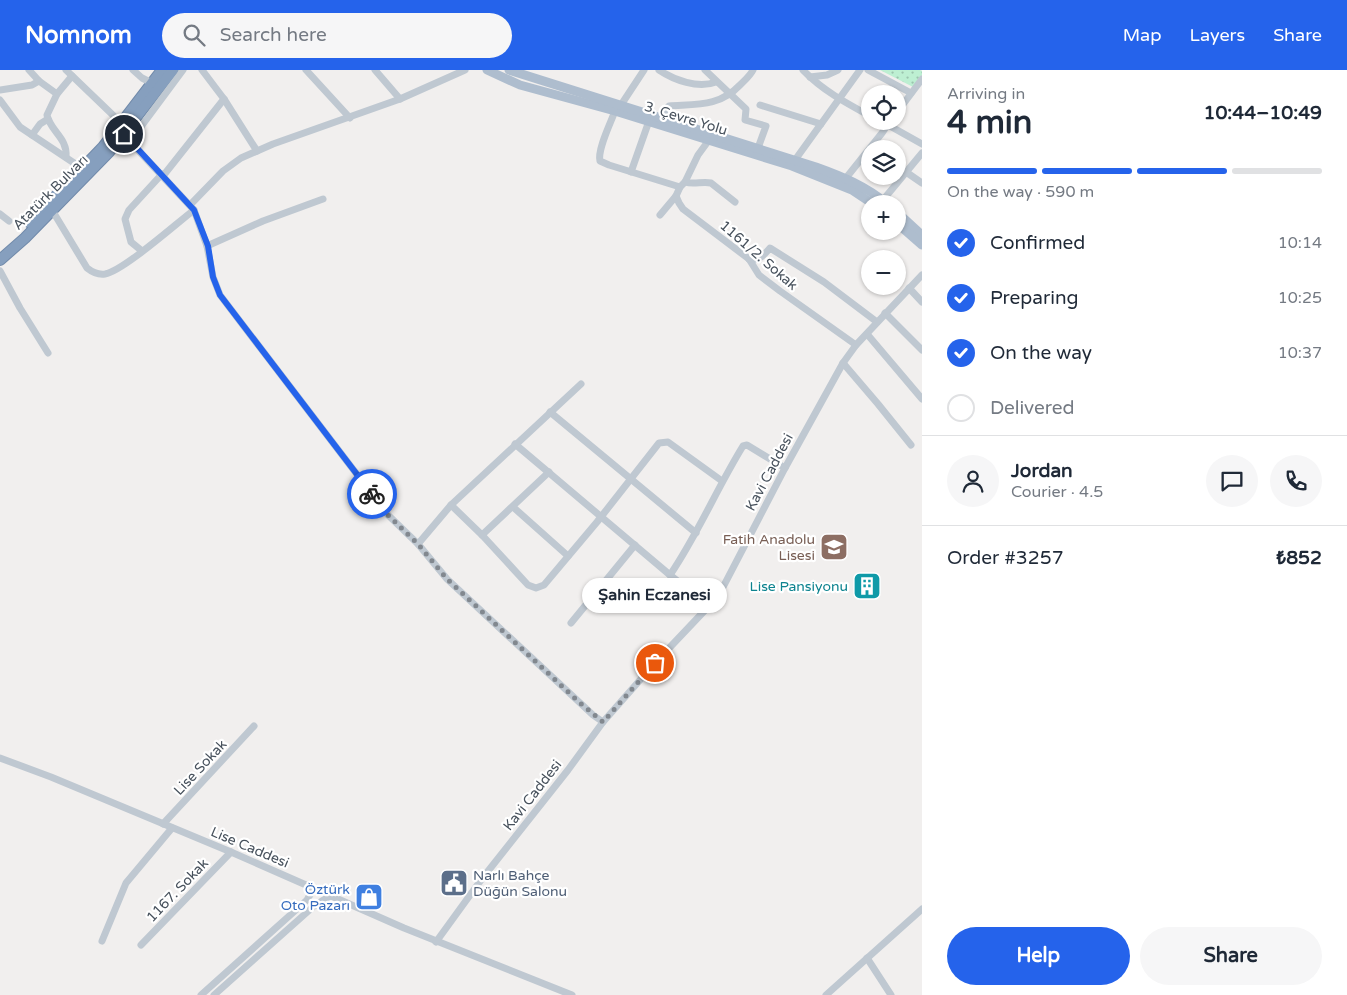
<!DOCTYPE html>
<html lang="en">
<head>
<meta charset="utf-8">
<style>
	body { margin:0; font-family:"Varela Round",sans-serif; background:#f6f6f7; color:#1f2937; height:100vh; display:flex; flex-direction:column; font-size:19px; white-space:nowrap }
	* { box-sizing:border-box; margin:0 }
	p { font-size:16px; color:#747a83 }
	.icon { flex:none; width:28px; height:28px; fill:none; stroke:currentColor; stroke-width:2; stroke-linecap:round; stroke-linejoin:round }
	.map { position:relative; flex:1; overflow:hidden }
	.sheet { display:flex; flex-direction:column; background:#fff; width:425px }
	.sheet>* { flex:none }
	.buttons { position:absolute; left:861px; top:15px; display:grid; gap:10px }
	.buttons a { display:grid; place-items:center; width:45px; height:45px; border-radius:50%; background:#fff; box-shadow:0 1px 4px #0004; font-size:25px }
	.pin { position:absolute; display:grid; place-items:center; width:42px; height:42px; color:#fff; margin:-21px; border:2px solid #fff; border-radius:50%; box-shadow:0 1px 5px #0007 }
	.courier { position:absolute; display:grid; place-items:center; width:50px; height:50px; margin:-25px; border:4px solid #2563eb; border-radius:50%; background:#fff; color:#222; box-shadow:0 1px 6px #0007 }
	.bubble { position:absolute; height:35px; border-radius:18px; background:#fff; box-shadow:0 1px 4px #0004; font-size:16px; font-weight:800; line-height:35px; text-align:center }
	.summary em { font-style:normal; font-weight:800 }
	.summary div { display:flex; flex-direction:column-reverse }
	.summary { display:flex; align-items:center; justify-content:space-between; height:85px; padding:0 25px }
	h1 { font-size:32px; font-weight:800; line-height:38px }
	.bar { display:grid; grid-template-columns:repeat(4,1fr); gap:8px 5px; align-content:center; height:60px; padding:0 25px }
	.bar i { height:6px; border-radius:4px; background:#e0e1e3 }
	.bar .active { background:#2563eb }
	.bar p { grid-column:span 4 }
	.line { display:flex; align-items:center; gap:12px; padding:0 25px; border-top:1px solid #e0e1e3 }
	.line div { flex:1 }
	.round { display:grid; place-items:center; flex:none; width:52px; height:52px; border-radius:26px; background:#f6f6f7 }
	ol { padding:0 25px; list-style:none }
	li { display:flex; align-items:center; gap:15px; height:55px }
	li p { margin-inline-start:auto }
	li .icon { padding:5px; border-radius:50%; background:#2563eb; color:#fff; stroke-width:4 }
	li:last-child { color:#747a83 }
	li i { width:28px; height:28px; border:2px solid #e0e1e3; border-radius:50% }
	.button { display:flex; gap:10px; margin-top:auto; padding:10px 25px }
	.button a { flex:1; height:58px; border-radius:30px; background:#2563eb; color:#fff; font-size:20px; font-weight:800; line-height:58px; text-align:center }
	.button a+a { background:#f6f6f7; color:#1f2937 }
	header { display:flex; align-items:center; gap:30px; box-sizing:border-box; height:70px; padding:0 25px; background:#2563eb; color:#fff }
	header strong { font-size:24px }
	nav { display:flex; gap:28px; margin-inline-start:auto; font-size:18px }
	.search { width:350px; height:45px; background:#f6f6f7; display:flex; align-items:center; gap:12px; box-sizing:border-box; padding:0 18px; border-radius:28px; color:#747a83; font-size:19px }
	main { display:flex; flex:1; min-height:0 }
	.map>svg:first-child { display:block }
	.park { fill:url(#park-dots) }
	.lines { fill:none; stroke-linecap:round; stroke-linejoin:round }
	.highway-casing { stroke:#718aaa; stroke-width:12 }
	.minor { stroke:#bfc8d1; stroke-width:7 }
	.major { stroke:#aebdce; stroke-width:9 }
	.highway { stroke:#869fbe; stroke-width:10 }
	.done { stroke:#82888f; stroke-width:5; stroke-dasharray:0 9 }
	.route { stroke:#2563eb; stroke-width:6 }
	.labels { text-anchor:middle; stroke-width:4.5; stroke-linejoin:round; paint-order:stroke }
	.street-label { font-size:14px; fill:#47515c; stroke:#fff }
	.education-label { font-size:14px; fill:#785e54; stroke:#fff; text-anchor:end }
	.culture-label { font-size:14px; fill:#0d838f; stroke:#fff; text-anchor:end }
	.service-label { font-size:14px; fill:#4e5e75; stroke:#fff; text-anchor:start }
	.shop-label { font-size:14px; fill:#366cbe; stroke:#fff; text-anchor:end }
</style>
</head>
<body>
<header>
<strong>Nomnom</strong>
<div class="search"><svg class="icon" aria-label="search" viewBox="0 0 24 24"><circle cx="10" cy="10" r="6"/><path d="M15 15l6 6"/></svg>Search here</div>
<nav><a>Map</a><a>Layers</a><a>Share</a></nav>
</header>
<main>
<div class="map">
<svg width="922" height="925" viewBox="0 0 922 925">
	<defs>
		<pattern id="park-dots" width="8" height="8" patternUnits="userSpaceOnUse" patternTransform="scale(1.25)"><rect width="8" height="8" fill="#bdefd2"/><path d="M2 2h.1M6 6h.1" fill="none" stroke="#9bc4ae" stroke-width="1.8" stroke-linecap="round"/></pattern>
	</defs>
	<rect width="100%" height="100%" fill="#f1efee"/>
	<path class="park" d="M 880,0 L 920,0 L 922,1 L 922,5 L 913,17 Z"/>
	<g class="lines">
		<defs>
			<g id="highway">
				<path d="M 30,153 L 103,77 L 162,0"/>
				<path d="M 0,190 L 25,168 L 109,82 L 173,0"/>
			</g>
		</defs>
		<use href="#highway" class="highway-casing"/>
		<g class="minor">
			<path d="M 29,0 L 39,11 L 57,24"/>
			<path d="M 66,0 L 117,49 L 123,52"/>
			<path d="M 133,0 L 142,8 L 152,13"/>
			<path d="M 202,0 L 224,29 L 257,81"/>
			<path d="M 306,0 L 350,48"/>
			<path d="M 375,0 L 400,29"/>
			<path d="M 659,0 C 674,10 698,19 716,12"/>
			<path d="M 705,0 L 746,39 L 745,50 L 766,56 L 758,78"/>
			<path d="M 803,0 C 822,20 846,33 870,46"/>
			<path d="M 868,0 L 911,23"/>
			<path d="M 810,7 L 827,5 L 838,0"/>
			<path d="M 0,20 L 32,15 L 39,11"/>
			<path d="M 0,30 L 20,57 L 83,99"/>
			<path d="M 621,35 L 644,0"/>
			<path d="M 760,35 L 821,54"/>
			<path d="M 615,41 C 611,52 597,80 600,91 L 609,95 L 680,117"/>
			<path d="M 898,41 L 922,9"/>
			<path d="M 663,48 L 667,38 L 669,36 C 697,34 719,37 740,15 C 745,10 750,6 753,0"/>
			<path d="M 881,51 L 922,74"/>
			<path d="M 123,64 L 194,140 L 207,176 L 213,207 L 220,225 L 388,445 L 418,474 L 447,509 L 593,645 L 603,652"/>
			<path d="M 32,65 L 40,54 L 48,49"/>
			<path d="M 128,69 L 140,58 L 183,0"/>
			<path d="M 66,87 C 68,68 50,61 47,45 L 57,24 L 72,6"/>
			<path d="M 795,90 L 860,0"/>
			<path d="M 631,102 L 649,51"/>
			<path d="M 906,102 L 922,113"/>
			<path d="M 163,106 L 224,29"/>
			<path d="M 846,108 L 882,63 L 890,51"/>
			<path d="M 685,112 C 694,115 702,111 711,113 L 735,132"/>
			<path d="M 676,126 L 679,133 L 683,139 L 749,189 L 759,205 L 780,221 L 856,275"/>
			<path d="M 883,130 L 922,83"/>
			<path d="M 190,135 L 223,101 L 241,88 L 273,74 L 400,29 L 465,0"/>
			<path d="M 52,140 L 87,198 C 92,202 98,205 105,204 C 123,201 177,153 194,140"/>
			<path d="M 0,144 L 9,151"/>
			<path d="M 660,145 L 676,126 L 680,117 L 685,112 L 698,85 L 709,70"/>
			<path d="M 207,176 L 263,151 L 323,129"/>
			<path d="M 142,181 L 131,172 L 125,149 L 129,140 L 162,104"/>
			<path d="M 749,189 C 759,191 763,186 770,178 L 824,212 L 877,252"/>
			<path d="M 0,201 L 20,238 L 48,283"/>
			<path d="M 909,218 L 922,232"/>
			<path d="M 885,243 L 922,280"/>
			<path d="M 867,264 L 922,329"/>
			<path d="M 843,293 L 878,334 L 911,375"/>
			<path d="M 550,342 L 696,463"/>
			<path d="M 515,374 L 670,505 L 709,536"/>
			<path d="M 451,435 L 482,465 L 528,515 L 536,518 L 544,515 L 597,452 L 659,373 L 668,372 L 722,411"/>
			<path d="M 513,437 L 568,486"/>
			<path d="M 482,465 L 549,402"/>
			<path d="M 418,474 L 451,435 L 581,314"/>
			<path d="M 670,505 C 698,464 717,418 743,376 L 747,375 L 785,398"/>
			<path d="M 571,553 L 635,475"/>
			<path d="M 0,688 L 51,707 L 231,782 L 404,858 L 572,925"/>
			<path d="M 163,754 L 254,656"/>
			<path d="M 102,871 L 126,813 L 172,758"/>
			<path d="M 436,872 L 481,810 L 568,700 L 603,652 L 655,593 L 709,536 L 721,521 L 785,398 L 843,293 L 856,275 L 922,205"/>
			<path d="M 141,875 L 231,782"/>
			<path d="M 867,888 L 891,925"/>
			<path d="M 201,925 L 307,830 L 311,823 L 311,817"/>
			<path d="M 214,925 L 314,836 L 330,826"/>
			<path d="M 826,925 L 922,839"/>
		</g>
		<g class="major">
			<path d="M 487,0 L 520,15 L 615,41 L 792,96 L 852,120 L 873,134"/>
			<path d="M 509,0 L 816,97 C 841,106 866,116 887,134"/>
			<path d="M 898,143 L 922,165"/>
			<path d="M 898,154 L 922,175"/>
		</g>
		<use href="#highway" class="highway"/>
	</g>
	<g class="lines">
		<path class="done" d="M 372,424 L 388,445 L 418,474 L 447,509 L 579,632 L 603,652 L 655,593"/>
		<path class="route" d="M 124,64 L 194,140 L 208,176 L 213,207 L 220,225 L 372,424"/>
	</g>
	<defs>
		<symbol id="school-square" viewBox="-11 -11 22 22"><rect x="-9" y="-9" width="18" height="18" rx="4" fill="#8d6e63" stroke="#fff"/><path d="M0-5L7-2L0 1L-7-2ZM-4 1L0 2.5L4 1V4Q0 6-4 4Z" fill="#fff"/></symbol>
		<symbol id="building-square" viewBox="-11 -11 22 22"><rect x="-9" y="-9" width="18" height="18" rx="4" fill="#0f9aa8" stroke="#fff"/><path d="M-4-6H4V6H1V3H-1V6H-4ZM-2.5-4.3h1.7v1.8h-1.7ZM.8-4.3h1.7v1.8H.8ZM-2.5-1h1.7V.8h-1.7ZM.8-1h1.7V.8H.8Z" fill="#fff"/></symbol>
		<symbol id="civic-square" viewBox="-11 -11 22 22"><rect x="-9" y="-9" width="18" height="18" rx="4" fill="#5c6f8a" stroke="#fff"/><path d="M-.6-6.5H3V-4.5H.6V-3L4-1V1h2V6H-6V1h2V-1L-.6-3ZM-1.2 2.5V6h2.4V2.5Z" fill="#fff"/></symbol>
		<symbol id="shop-square" viewBox="-11 -11 22 22"><rect x="-9" y="-9" width="18" height="18" rx="4" fill="#3f7fe0" stroke="#fff"/><path d="M-5-2.5h2.3a2.7 3.5 0 0 1 5.4 0H5L5.5 6h-11ZM-1.5-2.5h3a1.5 2.3 0 0 0-3 0Z" fill="#fff"/></symbol>
	</defs>
	<g fill-rule="evenodd">
		<use href="#school-square" x="818" y="461" width="32" height="32"/>
		<use href="#building-square" x="851" y="500" width="32" height="32"/>
		<use href="#civic-square" x="438" y="797" width="32" height="32"/>
		<use href="#shop-square" x="353" y="811" width="32" height="32"/>
	</g>
	<g class="labels">
		<g class="street-label">
			<text transform="translate(686 48) rotate(17)" y="5">3. Çevre Yolu</text>
			<text transform="translate(50 122) rotate(-45)" y="5">Atatürk Bulvarı</text>
			<text transform="translate(759 185) rotate(41)" y="5">1161/2. Sokak</text>
			<text transform="translate(769 402) rotate(-62)" y="5">Kavi Caddesi</text>
			<text transform="translate(200 697) rotate(-47)" y="5">Lise Sokak</text>
			<text transform="translate(532 725) rotate(-52)" y="5">Kavi Caddesi</text>
			<text transform="translate(250 777) rotate(23)" y="5">Lise Caddesi</text>
			<text transform="translate(177 820) rotate(-46)" y="5">1167. Sokak</text>
		</g>
		<g class="education-label">
			<text x="815" y="474">Fatih Anadolu<tspan x="815" dy="16">Lisesi</tspan></text>
		</g>
		<g class="culture-label">
			<text x="848" y="521">Lise Pansiyonu</text>
		</g>
		<g class="service-label">
			<text x="473" y="810">Narlı Bahçe<tspan x="473" dy="16">Düğün Salonu</tspan></text>
		</g>
		<g class="shop-label">
			<text x="350" y="824">Öztürk<tspan x="350" dy="16">Oto Pazarı</tspan></text>
		</g>
	</g>
</svg>
<div class="buttons">
<a><svg class="icon" aria-label="locate" viewBox="0 0 24 24"><circle cx="12" cy="12" r="6"/><path d="M12 2v4M12 18v4M2 12h4M18 12h4"/></svg></a>
<a><svg class="icon" aria-label="layers" viewBox="0 0 24 24"><path d="M12 4l9 5-9 5-9-5zM3 14l9 5 9-5"/></svg></a>
<a>+</a>
<a>−</a>
</div>
<div class="pin" style="left:655px;top:593px;background:#ea580c"><svg class="icon" aria-label="bag" viewBox="0 0 24 24"><path d="M5 8h14l-1 12H6zM9 8a3 3 0 0 1 6 0"/></svg></div>
<div class="pin" style="left:124px;top:64px;background:#1f2937"><svg class="icon" aria-label="home" viewBox="0 0 24 24"><path d="M3 11l9-7 9 7M6 9v11h12V9"/></svg></div>
<div class="courier" style="left:372px;top:424px"><svg class="icon" aria-label="bike" viewBox="0 0 24 24"><circle cx="6" cy="16" r="4"/><circle cx="18" cy="16" r="4"/><path d="M6 16l4-8h5l3 8M10 8l3 8H6M13 5h3"/></svg></div>
<div class="bubble" style="left:582px;top:508px;width:145px">Şahin Eczanesi</div>
</div>
<section class="sheet">
<div class="summary"><div><h1>4 min</h1><p>Arriving in</p></div><em>10:44–10:49</em></div>
<div class="bar"><i class="active"></i><i class="active"></i><i class="active"></i><i></i><p>On the way · 590 m</p></div>
<ol>
<li><svg class="icon" aria-label="check" viewBox="0 0 24 24"><path d="M5 12l5 5 9-10"/></svg>Confirmed<p>10:14</p></li>
<li><svg class="icon" aria-label="check" viewBox="0 0 24 24"><path d="M5 12l5 5 9-10"/></svg>Preparing<p>10:25</p></li>
<li><svg class="icon" aria-label="check" viewBox="0 0 24 24"><path d="M5 12l5 5 9-10"/></svg>On the way<p>10:37</p></li>
<li><i></i>Delivered</li>
</ol>
<div class="line" style="height:90px"><a class="round"><svg class="icon" aria-label="person" viewBox="0 0 24 24"><circle cx="12" cy="8" r="4"/><path d="M4 21q1-7 8-7t8 7"/></svg></a><div><b>Jordan</b><p>Courier · 4.5</p></div><a class="round"><svg class="icon" aria-label="chat" viewBox="0 0 24 24"><path d="M4 5h16v11H9l-5 4z"/></svg></a><a class="round"><svg class="icon" aria-label="phone" viewBox="0 0 24 24"><path d="M5 4h4l2 5-3 2q2 4 5 5l2-3 5 2v4C11 20 4 13 5 4z"/></svg></a></div>
<div class="line" style="height:65px"><div>Order #3257</div><b>₺852</b></div>
<div class="button"><a>Help</a><a>Share</a></div>
</section>
</main>
</body>
</html>
